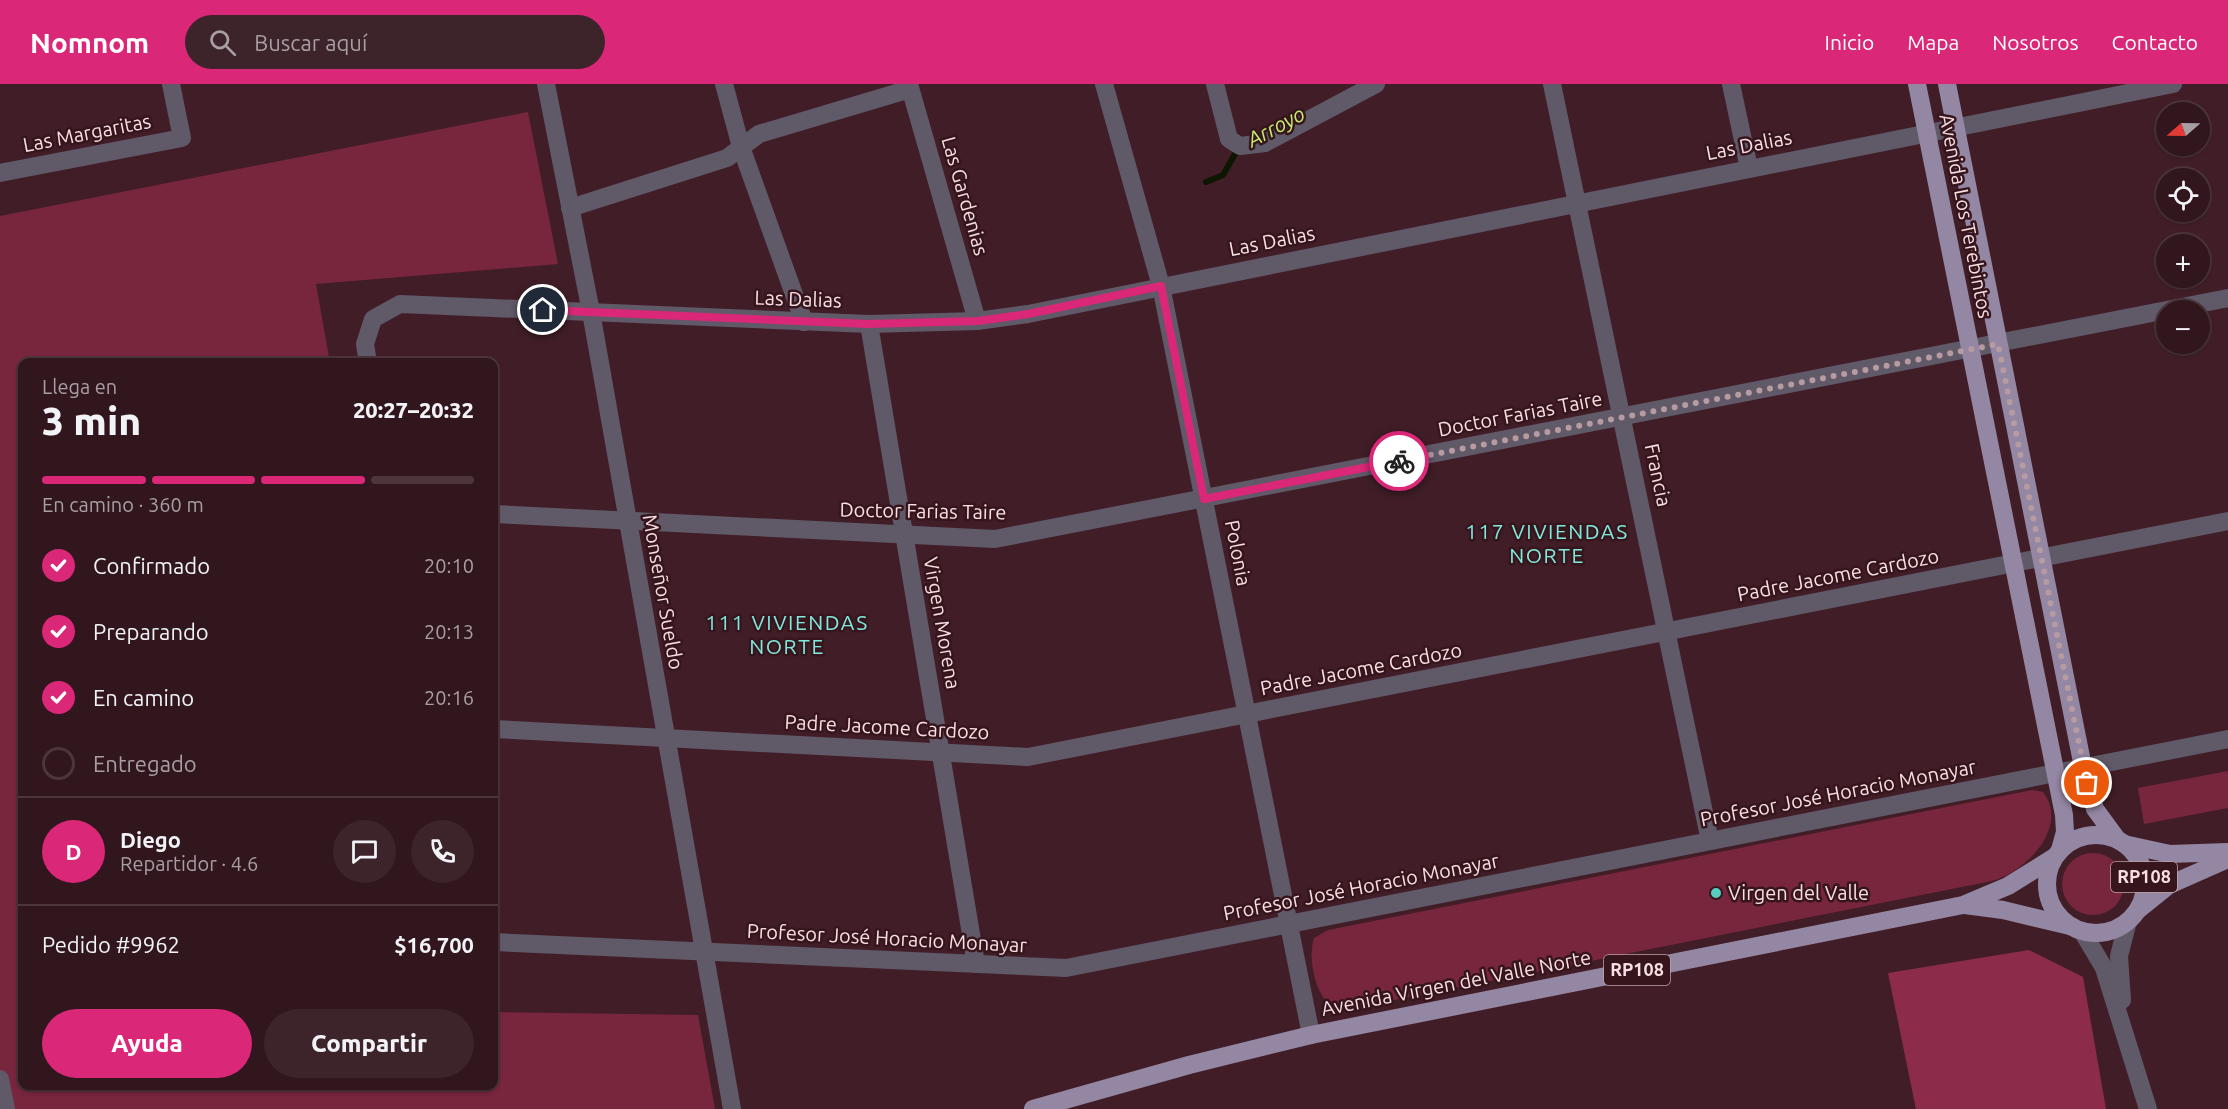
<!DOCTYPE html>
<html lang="es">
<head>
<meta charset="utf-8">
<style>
	body { margin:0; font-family:Ubuntu,sans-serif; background:#3d232a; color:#f1f3f6; height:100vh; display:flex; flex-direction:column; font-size:22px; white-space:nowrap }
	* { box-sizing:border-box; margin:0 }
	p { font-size:20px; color:#a89fa4 }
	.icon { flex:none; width:33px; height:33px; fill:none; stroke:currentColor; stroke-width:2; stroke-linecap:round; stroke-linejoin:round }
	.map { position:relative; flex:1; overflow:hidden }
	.side { position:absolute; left:18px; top:274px; width:480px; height:732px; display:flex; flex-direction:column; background:#31161d; border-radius:12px; box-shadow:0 2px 4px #0004,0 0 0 2px #4c353b }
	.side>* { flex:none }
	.needle { width:39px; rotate:250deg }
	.fabs { position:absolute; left:2156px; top:18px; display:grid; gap:12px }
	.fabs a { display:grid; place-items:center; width:54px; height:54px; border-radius:50%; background:#31161d; box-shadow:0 2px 4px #0004,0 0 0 2px #4c353b; font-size:30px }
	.pin { position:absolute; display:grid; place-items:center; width:51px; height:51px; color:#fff; margin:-26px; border:3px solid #fff; border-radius:50%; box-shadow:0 2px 6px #0007 }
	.courier { position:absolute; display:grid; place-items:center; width:60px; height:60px; margin:-30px; border:4px solid #db2777; border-radius:50%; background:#fff; color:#222; box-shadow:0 2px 8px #0007 }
	.headline em { font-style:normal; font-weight:800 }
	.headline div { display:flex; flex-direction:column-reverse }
	.headline { display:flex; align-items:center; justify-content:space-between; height:102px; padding:0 24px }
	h1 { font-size:39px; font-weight:800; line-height:45px }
	.bar { display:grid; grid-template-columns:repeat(4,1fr); gap:9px 6px; align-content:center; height:72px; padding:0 24px }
	.bar i { height:8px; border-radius:4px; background:#4c353b }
	.bar .active { background:#db2777 }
	.bar p { grid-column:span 4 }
	.line { display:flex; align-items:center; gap:15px; padding:0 24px; border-top:2px solid #4c353b }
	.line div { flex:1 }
	.round { display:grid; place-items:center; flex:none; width:63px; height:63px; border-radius:32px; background:#3d232a }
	ol { padding:0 24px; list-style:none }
	li { display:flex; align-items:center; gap:18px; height:66px }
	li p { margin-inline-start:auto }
	li .icon { padding:6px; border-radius:50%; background:#db2777; color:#fff; stroke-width:4 }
	li:last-child { color:#a89fa4 }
	li i { width:33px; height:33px; border:3px solid #4c353b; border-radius:50% }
	.cta { display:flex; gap:12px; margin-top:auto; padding:12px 24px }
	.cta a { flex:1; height:69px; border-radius:36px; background:#db2777; color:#fff; font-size:24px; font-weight:800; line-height:69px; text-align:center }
	.cta a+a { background:#3d232a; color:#f1f3f6 }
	header { display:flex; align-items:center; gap:36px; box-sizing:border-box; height:84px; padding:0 30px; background:#db2777; color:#fff }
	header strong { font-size:28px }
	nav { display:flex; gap:33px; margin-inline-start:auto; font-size:21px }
	.search { width:420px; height:54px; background:#3d232a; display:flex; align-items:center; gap:15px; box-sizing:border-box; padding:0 21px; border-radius:33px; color:#a89fa4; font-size:22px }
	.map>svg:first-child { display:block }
	.green { fill:#78253e }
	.forest { fill:#8d2c4a }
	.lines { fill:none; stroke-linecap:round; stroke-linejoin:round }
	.stream { stroke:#0d1600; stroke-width:6 }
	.minor { stroke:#605968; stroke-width:18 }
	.major { stroke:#9487a4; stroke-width:18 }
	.done { stroke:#b79ba1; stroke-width:6; stroke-dasharray:0 10.8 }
	.route { stroke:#db2777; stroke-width:8 }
	.poi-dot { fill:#58cec1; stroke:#36151d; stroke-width:2 }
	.labels { text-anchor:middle; stroke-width:5; stroke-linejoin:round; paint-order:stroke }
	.shield { fill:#36151d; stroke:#bda2a8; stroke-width:1.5 }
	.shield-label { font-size:18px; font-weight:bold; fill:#f7dfe3 }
	.street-label { font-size:20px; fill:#f7dfe3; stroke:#36151d }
	.poi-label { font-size:20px; fill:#f7dfe3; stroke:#36151d; text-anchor:start }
	.water-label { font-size:21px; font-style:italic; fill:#c4ef70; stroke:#36151d }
	.neighbourhood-label { font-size:21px; letter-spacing:1.5px; fill:#80e9dc; stroke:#36151d }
</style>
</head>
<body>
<header>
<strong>Nomnom</strong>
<div class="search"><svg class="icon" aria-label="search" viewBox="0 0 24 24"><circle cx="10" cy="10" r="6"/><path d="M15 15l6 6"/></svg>Buscar aquí</div>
<nav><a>Inicio</a><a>Mapa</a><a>Nosotros</a><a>Contacto</a></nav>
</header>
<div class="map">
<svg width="2228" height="1025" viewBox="0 0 2228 1025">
	<rect width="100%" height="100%" fill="#411e27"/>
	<g class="green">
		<path d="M 528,28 L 558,180 L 316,200 L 330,279 L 22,279 L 22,1002 L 494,1002 L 494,928 L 698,931 L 715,1025 L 0,1025 L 0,132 Z"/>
		<path d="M 2228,687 L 2228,724 L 2144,740 L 2138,704 Z"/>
		<path d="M 2032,706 L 2043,708 C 2070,744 2025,788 1992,797 L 1339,927 C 1316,918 1307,876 1314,854 L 1328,846 Z"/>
		<circle cx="2093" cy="800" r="31"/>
	</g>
	<path class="forest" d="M 2029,866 L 2083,893 L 2106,1025 L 1916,1025 L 1888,889 Z"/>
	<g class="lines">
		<path class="stream" d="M 1206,98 L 1223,91 L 1239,63"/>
		<g class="minor">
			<path d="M 546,0 L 591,228 L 732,1025"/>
			<path d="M 724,0 L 741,63 L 804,238"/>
			<path d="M 909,0 L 977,237"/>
			<path d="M 1104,0 L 1161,202 L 1311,951"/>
			<path d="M 1215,0 L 1229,55 L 1240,62 L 1265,59 L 1376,0"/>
			<path d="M 1552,0 L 1710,757"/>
			<path d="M 1731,0 L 1749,84"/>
			<path d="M 0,89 L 182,54 L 171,0"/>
			<path d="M 570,124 L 727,74 L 759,50 L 910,5"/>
			<path d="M 869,240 L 976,880"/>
			<path d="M 368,279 L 365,260 L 373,235 L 400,220 L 869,240 L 977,237 L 1028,230 L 2173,0"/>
			<path d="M 494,430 L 995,455 L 2228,214"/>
			<path d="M 494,645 L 1028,673 L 2228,437"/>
			<path d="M 2082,847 L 2104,884 L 2148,1025"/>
			<path d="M 494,858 L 1066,884 L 2228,655"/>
			<path d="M 2122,916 L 2119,872 L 2128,837"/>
			<path d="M 0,995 L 6,1025"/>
		</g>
		<g class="major">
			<path d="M 1917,0 L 2064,731 L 2065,748 L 2060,766"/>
			<path d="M 1947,0 L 2083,683 L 2095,725 L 2117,755"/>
			<circle cx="2096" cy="800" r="49"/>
			<path d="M 2124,760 L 2170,770 L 2228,768"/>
			<path d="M 1965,821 L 2003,826 L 2070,842"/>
			<path d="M 2138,826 L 2169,801 L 2228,775"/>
			<path d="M 1033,1025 L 1189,981 L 1311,951 L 1963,821 L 2008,802 L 2053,774"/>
		</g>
	</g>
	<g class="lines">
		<path class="done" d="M 1399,377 L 1998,260 L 2087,699"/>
		<path class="route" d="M 543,226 L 868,240 L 978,237 L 1028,230 L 1161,202 L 1204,415 L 1399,377"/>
	</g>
	<circle class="poi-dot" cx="1716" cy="809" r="6"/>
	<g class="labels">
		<g class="shield">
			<rect x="2111" y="778" width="66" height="30" rx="4.5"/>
			<rect x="1604" y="871" width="66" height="30" rx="4.5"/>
		</g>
		<g class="shield-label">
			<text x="2144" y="799">RP108</text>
			<text x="1637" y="892">RP108</text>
		</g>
		<g class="street-label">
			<text transform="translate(87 49) rotate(-11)" y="7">Las Margaritas</text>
			<text transform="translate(1749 61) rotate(-11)" y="7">Las Dalias</text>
			<text transform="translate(965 112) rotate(74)" y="7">Las Gardenias</text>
			<text transform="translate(1966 132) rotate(79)" y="7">Avenida Los Terebintos</text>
			<text transform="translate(1272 157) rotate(-11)" y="7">Las Dalias</text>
			<text transform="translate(798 215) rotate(2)" y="7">Las Dalias</text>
			<text transform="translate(1520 330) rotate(-11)" y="7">Doctor Farias Taire</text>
			<text transform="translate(1658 391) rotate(78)" y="7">Francia</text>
			<text transform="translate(923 427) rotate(1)" y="7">Doctor Farias Taire</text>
			<text transform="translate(1238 469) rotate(79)" y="7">Polonia</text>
			<text transform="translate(1838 491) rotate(-11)" y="7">Padre Jacome Cardozo</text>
			<text transform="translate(663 508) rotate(80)" y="7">Monseñor Sueldo</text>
			<text transform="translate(942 539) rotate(80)" y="7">Virgen Morena</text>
			<text transform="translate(1361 585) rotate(-11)" y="7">Padre Jacome Cardozo</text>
			<text transform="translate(887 643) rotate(3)" y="7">Padre Jacome Cardozo</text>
			<text transform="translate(1838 709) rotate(-11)" y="7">Profesor José Horacio Monayar</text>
			<text transform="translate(1361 803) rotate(-11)" y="7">Profesor José Horacio Monayar</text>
			<text transform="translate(887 854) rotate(3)" y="7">Profesor José Horacio Monayar</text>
			<text transform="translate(1456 899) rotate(-11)" y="7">Avenida Virgen del Valle Norte</text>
		</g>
		<g class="poi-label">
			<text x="1728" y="816">Virgen del Valle</text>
		</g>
		<g class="water-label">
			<text transform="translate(1276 43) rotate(-28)" y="7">Arroyo</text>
		</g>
		<g class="neighbourhood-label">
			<text x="1547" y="455">117 VIVIENDAS<tspan x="1547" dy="24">NORTE</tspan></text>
			<text x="787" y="546">111 VIVIENDAS<tspan x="787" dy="24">NORTE</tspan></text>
		</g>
	</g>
</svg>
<div class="fabs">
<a><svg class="needle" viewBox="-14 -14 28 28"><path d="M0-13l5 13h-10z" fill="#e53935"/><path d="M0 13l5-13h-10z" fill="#a89fa4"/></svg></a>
<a><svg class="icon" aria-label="locate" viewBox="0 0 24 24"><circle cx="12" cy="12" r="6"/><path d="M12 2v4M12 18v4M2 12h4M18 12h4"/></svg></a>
<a>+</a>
<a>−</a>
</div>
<div class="pin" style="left:2087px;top:699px;background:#ea580c"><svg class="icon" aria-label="bag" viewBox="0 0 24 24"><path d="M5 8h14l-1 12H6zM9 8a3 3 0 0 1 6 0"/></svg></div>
<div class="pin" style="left:543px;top:226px;background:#1f2937"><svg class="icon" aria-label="home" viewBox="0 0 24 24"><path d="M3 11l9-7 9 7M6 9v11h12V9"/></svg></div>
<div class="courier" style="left:1399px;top:377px"><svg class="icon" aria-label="bike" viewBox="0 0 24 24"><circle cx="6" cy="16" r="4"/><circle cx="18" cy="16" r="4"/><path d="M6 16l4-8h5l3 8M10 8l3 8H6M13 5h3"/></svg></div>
<section class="side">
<div class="headline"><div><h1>3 min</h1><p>Llega en</p></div><em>20:27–20:32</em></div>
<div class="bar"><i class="active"></i><i class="active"></i><i class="active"></i><i></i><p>En camino · 360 m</p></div>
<ol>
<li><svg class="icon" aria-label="check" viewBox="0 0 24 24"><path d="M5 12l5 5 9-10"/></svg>Confirmado<p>20:10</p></li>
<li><svg class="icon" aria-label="check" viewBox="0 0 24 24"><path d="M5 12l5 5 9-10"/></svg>Preparando<p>20:13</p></li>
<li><svg class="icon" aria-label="check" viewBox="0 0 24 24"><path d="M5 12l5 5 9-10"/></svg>En camino<p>20:16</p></li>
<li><i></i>Entregado</li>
</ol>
<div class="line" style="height:108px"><b class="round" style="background:#db2777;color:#fff">D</b><div><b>Diego</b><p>Repartidor · 4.6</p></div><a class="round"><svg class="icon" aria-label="chat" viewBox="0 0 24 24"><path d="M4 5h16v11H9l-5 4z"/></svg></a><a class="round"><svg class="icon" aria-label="phone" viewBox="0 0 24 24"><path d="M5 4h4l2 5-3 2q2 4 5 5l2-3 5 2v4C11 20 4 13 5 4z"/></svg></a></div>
<div class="line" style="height:78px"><div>Pedido #9962</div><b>$16,700</b></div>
<div class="cta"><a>Ayuda</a><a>Compartir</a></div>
</section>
</div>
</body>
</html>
